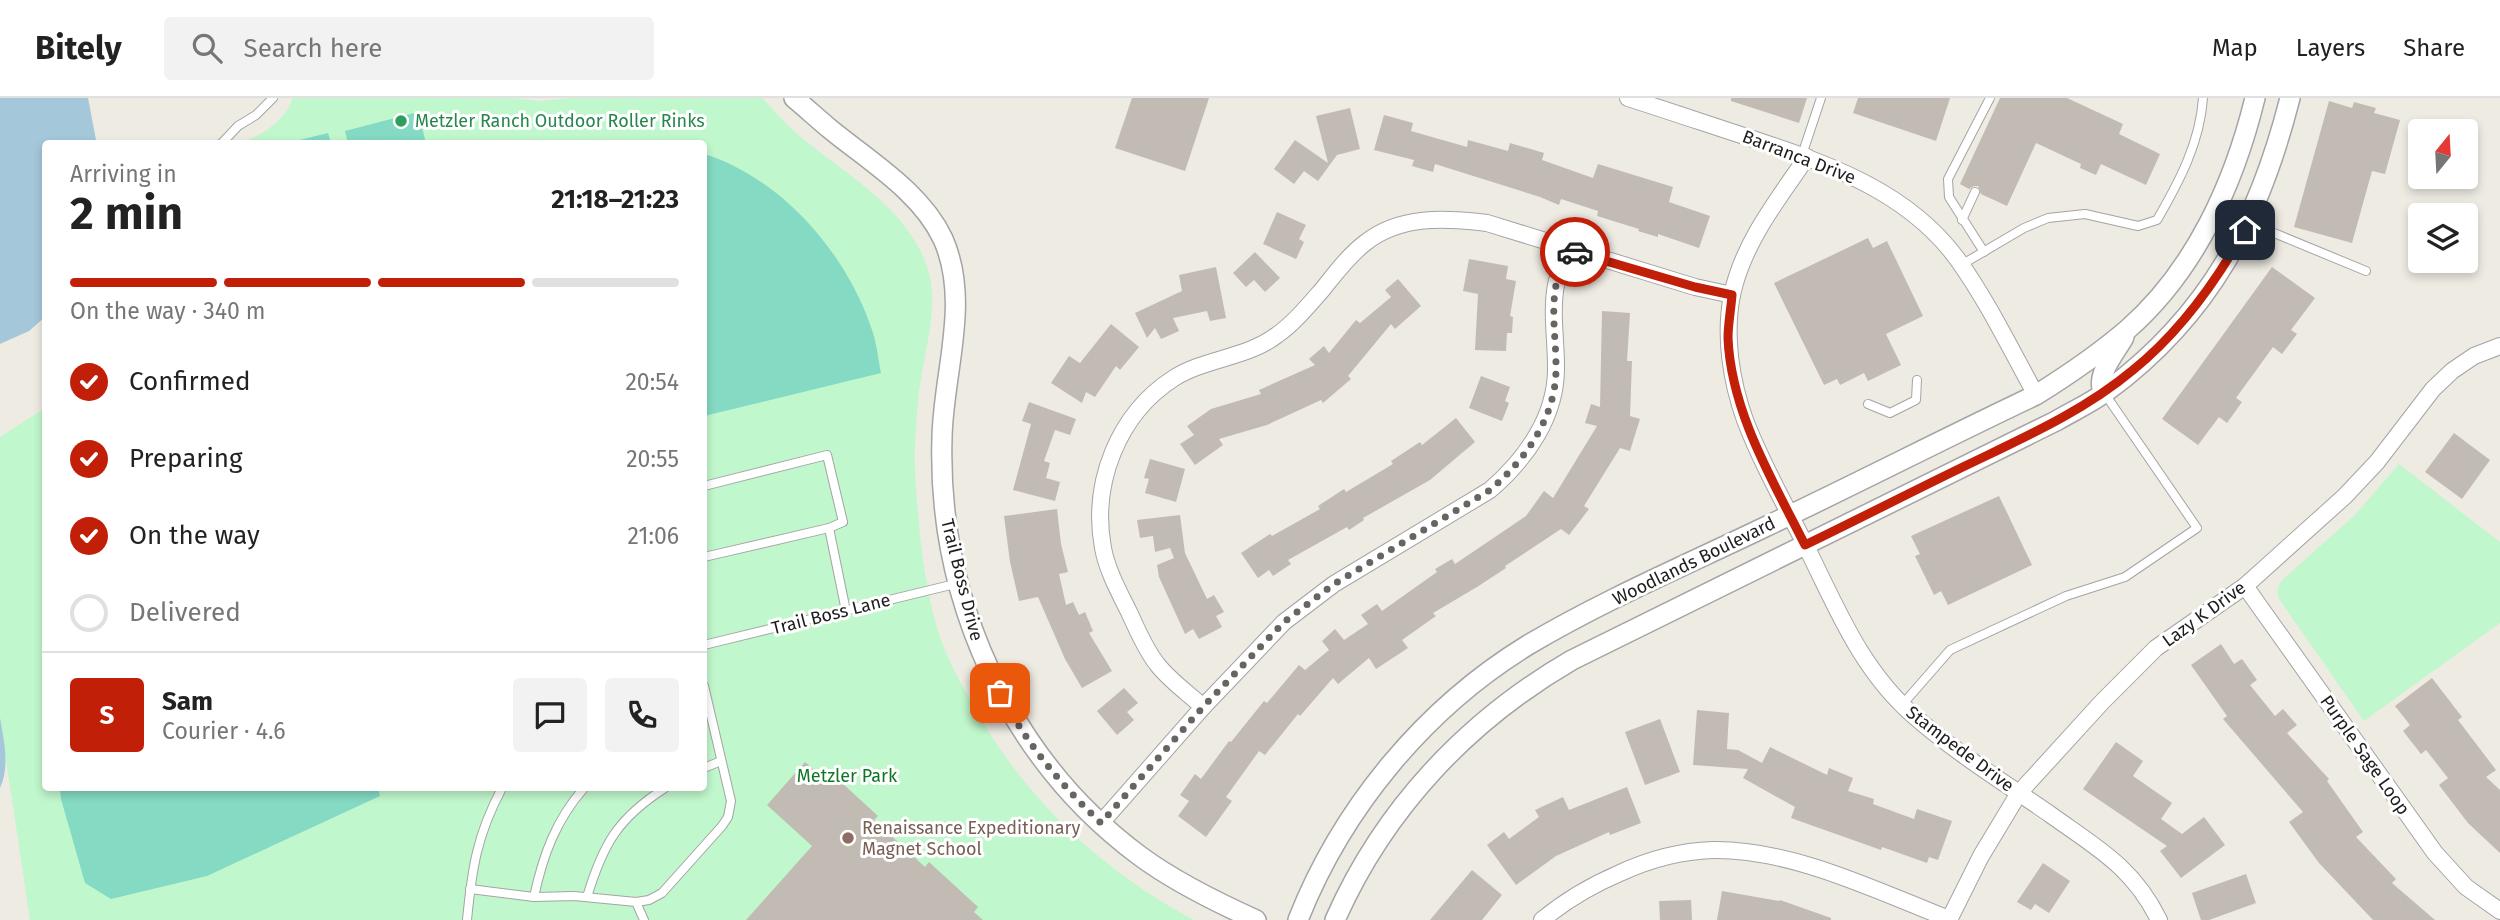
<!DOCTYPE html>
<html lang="en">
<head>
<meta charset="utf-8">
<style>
	body { margin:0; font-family:"Fira Sans",sans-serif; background:#f2f2f2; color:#222; height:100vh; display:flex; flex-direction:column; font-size:26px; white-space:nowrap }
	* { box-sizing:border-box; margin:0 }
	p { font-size:23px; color:#767676 }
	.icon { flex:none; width:38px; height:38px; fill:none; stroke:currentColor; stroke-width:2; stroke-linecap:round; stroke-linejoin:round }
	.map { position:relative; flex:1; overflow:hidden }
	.side { position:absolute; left:42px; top:42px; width:665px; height:651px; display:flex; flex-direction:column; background:#fff; border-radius:7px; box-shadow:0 4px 10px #0003 }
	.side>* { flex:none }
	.needle { width:46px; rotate:18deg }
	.controls { position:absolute; left:2408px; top:21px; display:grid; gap:14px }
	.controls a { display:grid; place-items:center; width:70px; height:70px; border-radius:7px; background:#fff; box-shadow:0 4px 10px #0003; font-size:35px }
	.pin { position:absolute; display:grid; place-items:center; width:60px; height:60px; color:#fff; margin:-30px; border-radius:14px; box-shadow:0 4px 10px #0006 }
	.courier { position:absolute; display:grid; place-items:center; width:70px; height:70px; margin:-35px; border:5px solid #c21f08; border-radius:50%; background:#fff; color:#222; box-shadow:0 2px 9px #0007 }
	.headline em { font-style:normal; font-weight:700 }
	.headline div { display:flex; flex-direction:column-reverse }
	.headline { display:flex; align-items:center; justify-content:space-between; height:119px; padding:0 28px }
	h1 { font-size:46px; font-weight:700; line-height:52px }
	.bar { display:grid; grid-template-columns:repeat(4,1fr); gap:10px 7px; align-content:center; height:84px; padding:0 28px }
	.bar i { height:9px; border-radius:5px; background:#e0e0e0 }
	.bar .current { background:#c21f08 }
	.bar p { grid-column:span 4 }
	.line { display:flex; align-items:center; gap:18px; padding:0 28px; border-top:2px solid #e0e0e0 }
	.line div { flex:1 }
	.round { display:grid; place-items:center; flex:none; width:74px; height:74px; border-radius:7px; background:#f2f2f2 }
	ol { padding:0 28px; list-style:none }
	li { display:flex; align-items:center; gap:21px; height:77px }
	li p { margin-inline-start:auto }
	li .icon { padding:7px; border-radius:50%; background:#c21f08; color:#fff; stroke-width:4 }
	li:last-child { color:#767676 }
	li i { width:38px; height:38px; border:4px solid #e0e0e0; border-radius:50% }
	header { display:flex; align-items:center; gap:42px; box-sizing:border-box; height:98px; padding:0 35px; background:#fff; border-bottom:2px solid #e0e0e0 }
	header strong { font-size:33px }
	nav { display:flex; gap:38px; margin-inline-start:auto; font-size:24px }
	.search { width:490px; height:63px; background:#f2f2f2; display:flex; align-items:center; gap:18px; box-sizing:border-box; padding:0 24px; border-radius:7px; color:#767676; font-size:26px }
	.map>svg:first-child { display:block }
	.park { fill:#c1f7cc }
	.pitch { fill:#84dac3 }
	.water { fill:#a5c7da }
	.building { fill:#c2bbb3 }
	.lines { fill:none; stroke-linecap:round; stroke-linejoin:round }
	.service-casing { stroke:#a4a4a4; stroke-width:10 }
	.minor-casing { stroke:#a4a4a4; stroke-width:18 }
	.tertiary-casing { stroke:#a4a4a4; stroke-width:22 }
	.service { stroke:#fff; stroke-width:8 }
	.minor { stroke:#fff; stroke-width:16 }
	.tertiary { stroke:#fff; stroke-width:19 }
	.done { stroke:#666562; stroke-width:7; stroke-dasharray:0 12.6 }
	.route { stroke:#c21f08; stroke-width:9 }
	.leisure-dot { fill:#2e9e5b; stroke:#fff; stroke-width:2.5 }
	.education-dot { fill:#8d6e63; stroke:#fff; stroke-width:2.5 }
	.labels { text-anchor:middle; stroke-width:6; stroke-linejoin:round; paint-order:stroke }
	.leisure-label { font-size:18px; fill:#27864d; stroke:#fff; text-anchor:start }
	.street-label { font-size:18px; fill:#1d1d1d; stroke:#fff }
	.park-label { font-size:18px; fill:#107625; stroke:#fff }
	.education-label { font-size:18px; fill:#785e54; stroke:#fff; text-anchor:start }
</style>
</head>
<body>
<header>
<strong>Bitely</strong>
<div class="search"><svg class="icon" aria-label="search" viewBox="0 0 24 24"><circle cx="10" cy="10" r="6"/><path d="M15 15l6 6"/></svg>Search here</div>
<nav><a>Map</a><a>Layers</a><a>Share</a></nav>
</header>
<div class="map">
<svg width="2500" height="822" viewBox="0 0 2500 822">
	<rect width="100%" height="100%" fill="#eeebe3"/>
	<g class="park">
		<path d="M 293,0 L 513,0 L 538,3 L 573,0 L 762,0 C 773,11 784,24 795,34 C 841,74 902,105 925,163 C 942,203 924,253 919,294 C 917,312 916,329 915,347 C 914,370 916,393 918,416 C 921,452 926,490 936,526 C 943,552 957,579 971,603 C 1022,698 1099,771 1194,822 L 30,822 L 0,622 L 0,339 L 45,310 L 46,690 L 704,690 L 704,46 L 240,45 C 263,37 284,24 293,0 Z"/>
		<path d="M 2399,366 L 2500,444 L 2500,525 L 2364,623 L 2279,501 L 2277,494 L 2281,483 L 2355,417 Z"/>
	</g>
	<g class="pitch">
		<path d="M 418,14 L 426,45 L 348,45 L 345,33 Z"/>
		<path d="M 328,35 L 331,45 L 287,45 Z"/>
		<path d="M 628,42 L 661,45 L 580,45 Z"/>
		<path d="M 704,56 C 782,80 847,156 872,232 C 877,246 878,261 881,275 L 704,318 Z"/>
		<path d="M 60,690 L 378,690 L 380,698 L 207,778 L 111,801 L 85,785 L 61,701 Z"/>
	</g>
	<g class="water">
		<path d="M 0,0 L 88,0 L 96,42 L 96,45 L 46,46 L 45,219 L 29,233 L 0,246 Z"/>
		<path d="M 0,620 C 4,642 10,669 0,690 Z"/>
	</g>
	<g class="building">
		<path d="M 1132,0 L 1209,0 L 1185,73 L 1115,50 Z"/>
		<path d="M 1731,0 L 1807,0 L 1799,25 L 1731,3 Z"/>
		<path d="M 1858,0 L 1950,0 L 1936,43 L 1853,15 Z"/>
		<path d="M 2000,0 L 2067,0 L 2123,26 L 2119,36 L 2160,56 L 2146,87 L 2101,66 L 2096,77 L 2080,70 L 2081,66 L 2036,45 L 2007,108 L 1981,96 L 1978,88 L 1974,88 L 1969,91 L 1960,86 Z"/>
		<path d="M 2329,3 L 2352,10 L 2354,4 L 2376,10 L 2374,15 L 2400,22 L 2385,76 L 2372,73 L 2352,145 L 2294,129 Z"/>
		<path d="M 1350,10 L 1360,51 L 1337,57 L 1318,83 L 1304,73 L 1294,86 L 1274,71 L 1295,42 L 1328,65 L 1316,18 Z"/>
		<path d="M 1384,17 L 1413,25 L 1411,33 L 1467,49 L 1468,42 L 1508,53 L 1510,45 L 1544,55 L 1542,62 L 1593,80 L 1598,66 L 1673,89 L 1669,104 L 1710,118 L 1699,150 L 1658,136 L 1658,139 L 1638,133 L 1639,131 L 1597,118 L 1598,113 L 1561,101 L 1559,107 L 1540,99 L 1435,66 L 1433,74 L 1412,68 L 1414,62 L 1374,52 Z"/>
		<path d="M 1277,114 L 1306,127 L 1299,141 L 1304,144 L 1296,161 L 1263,146 Z"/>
		<path d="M 1868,140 L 1873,150 L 1887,143 L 1923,218 L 1886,236 L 1901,267 L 1868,283 L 1864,275 L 1840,287 L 1837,281 L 1824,287 L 1774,185 Z"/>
		<path d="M 1255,154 L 1280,180 L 1265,194 L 1254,182 L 1246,189 L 1233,175 Z"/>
		<path d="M 1469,161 L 1508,168 L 1506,181 L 1516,183 L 1510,218 L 1513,219 L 1512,235 L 1507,235 L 1506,253 L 1475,252 L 1478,196 L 1463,193 Z"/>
		<path d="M 1216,169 L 1226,220 L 1210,223 L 1207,213 L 1173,220 L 1179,233 L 1161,241 L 1155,230 L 1147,240 L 1135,215 L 1182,193 L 1179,177 Z"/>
		<path d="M 2272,169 L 2315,200 L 2291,232 L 2297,236 L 2282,256 L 2273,249 L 2236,300 L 2242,304 L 2227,325 L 2219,319 L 2198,347 L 2162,321 Z"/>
		<path d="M 1398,181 L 1421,208 L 1395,231 L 1391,226 L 1348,278 L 1351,281 L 1323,305 L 1321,302 L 1267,327 L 1219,341 L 1223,347 L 1195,367 L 1180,346 L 1194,337 L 1187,328 L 1211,311 L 1261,296 L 1259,292 L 1315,267 L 1309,261 L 1324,248 L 1329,255 L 1356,222 L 1360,225 L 1391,199 L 1385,192 Z"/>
		<path d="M 1602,213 L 1630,215 L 1627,263 L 1632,263 L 1630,318 L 1640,321 L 1630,353 L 1620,350 L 1584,408 L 1589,411 L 1569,437 L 1561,431 L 1505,468 L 1506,470 L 1477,489 L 1433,515 L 1436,518 L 1402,542 L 1408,550 L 1376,571 L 1369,560 L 1338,586 L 1333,580 L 1300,618 L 1298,616 L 1265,657 L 1259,653 L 1226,699 L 1232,703 L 1206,739 L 1178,718 L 1189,703 L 1180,697 L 1195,676 L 1201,681 L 1229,643 L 1231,644 L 1264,603 L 1267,605 L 1299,567 L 1305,572 L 1329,552 L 1322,543 L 1335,531 L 1344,542 L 1368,526 L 1361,517 L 1377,506 L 1382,513 L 1437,474 L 1435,471 L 1452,461 L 1455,466 L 1526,418 L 1544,393 L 1553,400 L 1597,328 L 1585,325 L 1591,306 L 1600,309 Z"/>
		<path d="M 1111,226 L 1139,249 L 1120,272 L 1116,268 L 1095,299 L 1086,294 L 1082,305 L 1051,285 L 1069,258 L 1080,265 Z"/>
		<path d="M 1481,278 L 1510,289 L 1505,303 L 1509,305 L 1502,323 L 1469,310 Z"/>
		<path d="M 1029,304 L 1076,321 L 1070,337 L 1055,332 L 1044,363 L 1050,365 L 1046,380 L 1060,384 L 1055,403 L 1013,392 L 1031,326 L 1022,323 Z"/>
		<path d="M 1456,320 L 1475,344 L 1430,382 L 1363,420 L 1364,422 L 1349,432 L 1347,429 L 1288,462 L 1291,466 L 1273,478 L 1269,472 L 1258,480 L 1241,455 L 1270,436 L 1272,438 L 1320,411 L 1318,408 L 1344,391 L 1346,394 L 1393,366 L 1391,363 L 1420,344 L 1422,347 Z"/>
		<path d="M 2454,335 L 2490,362 L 2462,401 L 2425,374 Z"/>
		<path d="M 1150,361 L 1185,371 L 1176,404 L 1145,395 L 1149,381 L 1144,380 Z"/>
		<path d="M 1999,398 L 2032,467 L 1948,507 L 1941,493 L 1934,497 L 1915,458 L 1920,456 L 1911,438 Z"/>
		<path d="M 1057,411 L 1061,446 L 1068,474 L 1059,476 L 1066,507 L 1073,504 L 1079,517 L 1085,514 L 1093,533 L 1089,535 L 1112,573 L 1082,590 L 1065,561 L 1038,499 L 1019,503 L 1010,464 L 1004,418 Z"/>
		<path d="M 1180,417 L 1185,455 L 1207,501 L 1214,497 L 1224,514 L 1216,518 L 1222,529 L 1199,541 L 1193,531 L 1185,536 L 1159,479 L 1157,467 L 1174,460 L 1170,450 L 1155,454 L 1153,438 L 1140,440 L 1137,422 Z"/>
		<path d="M 2221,546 L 2234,566 L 2242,561 L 2257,582 L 2250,587 L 2275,618 L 2283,611 L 2297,627 L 2287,635 L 2329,681 L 2327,683 L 2363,734 L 2356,739 L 2396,781 L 2392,785 L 2435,822 L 2373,822 L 2319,765 L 2289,724 L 2303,714 L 2223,621 L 2227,618 L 2191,567 Z"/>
		<path d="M 2432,580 L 2462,619 L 2458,622 L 2496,672 L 2486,679 L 2500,692 L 2500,755 L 2468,725 L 2439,687 L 2448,680 L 2426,652 L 2421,656 L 2403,633 L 2410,627 L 2395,608 Z"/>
		<path d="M 1124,590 L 1138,605 L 1127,614 L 1134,622 L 1117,637 L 1097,613 Z"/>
		<path d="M 1697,612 L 1729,615 L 1727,651 L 1738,652 L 1762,665 L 1770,649 L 1827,677 L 1829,670 L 1853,680 L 1848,693 L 1874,701 L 1873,706 L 1914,721 L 1917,711 L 1952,723 L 1938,762 L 1929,759 L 1927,765 L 1882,749 L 1881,752 L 1791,720 L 1795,709 L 1743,680 L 1748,671 L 1693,667 Z"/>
		<path d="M 1660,621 L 1680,674 L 1645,687 L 1625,634 Z"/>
		<path d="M 2116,644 L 2143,663 L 2133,678 L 2172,705 L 2161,721 L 2182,736 L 2204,719 L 2225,747 L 2181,780 L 2160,753 L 2167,748 L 2083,691 Z"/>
		<path d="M 805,664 L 822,679 L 830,674 L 878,718 L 874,722 L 925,769 L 929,764 L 978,809 L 974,814 L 983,822 L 746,822 L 812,748 L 767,707 Z"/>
		<path d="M 1627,689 L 1641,725 L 1610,737 L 1609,734 L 1556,758 L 1516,787 L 1487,747 L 1504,734 L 1509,741 L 1539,719 L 1535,712 L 1563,699 L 1569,712 Z"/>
		<path d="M 2043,765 L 2070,783 L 2049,815 L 2035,806 L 2031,812 L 2017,804 Z"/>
		<path d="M 1472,772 L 1502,797 L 1482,822 L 1430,822 Z"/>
		<path d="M 2246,776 L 2256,805 L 2209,822 L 2201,822 L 2192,795 Z"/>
		<path d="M 1722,793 L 1779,803 L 1780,802 L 1831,820 L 1831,822 L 1717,822 Z"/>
		<path d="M 1691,802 L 1692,822 L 1660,822 L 1659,803 Z"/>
	</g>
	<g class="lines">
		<defs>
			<g id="service">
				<path d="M 221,46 L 238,28 L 256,17 L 273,0"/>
				<path d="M 1802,57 L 1821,0"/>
				<path d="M 1962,122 L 1975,94"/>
				<path d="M 2245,132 L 2274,135 L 2366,173"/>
				<path d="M 1984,154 L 1949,99 L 1948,81 L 1990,0"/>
				<path d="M 1961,167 L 2024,130 L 2048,120 L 2085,116 L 2138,128 L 2157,122 C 2179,84 2200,45 2203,0"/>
				<path d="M 1868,306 L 1890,315 L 1916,302 L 1917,282"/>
				<path d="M 704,388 L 827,357 L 843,424 L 829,430 L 846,513"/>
				<path d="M 704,459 L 829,430"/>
				<path d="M 704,547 L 959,485"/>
				<path d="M 1902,607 L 1950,552 L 2066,498 L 2125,479 L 2197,430 L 2105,296"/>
				<path d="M 704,670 L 721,663"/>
				<path d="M 470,791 L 534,799 L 574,798 L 636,804 L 649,802 L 662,795 L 722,728 L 728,719 L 731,703 L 704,588"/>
				<path d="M 534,799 C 543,757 556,722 584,690"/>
				<path d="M 587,799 C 603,746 618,720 665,690"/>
				<path d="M 636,804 L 644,822"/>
				<path d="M 467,822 C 472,770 477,737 502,690"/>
			</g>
			<g id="minor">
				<path d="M 1628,0 C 1669,13 1710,27 1750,40 C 1828,66 1908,93 1958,162 C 1988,204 2011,252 2036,297"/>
				<path d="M 1807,59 C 1778,101 1743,145 1732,197 C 1724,238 1731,283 1745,322 C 1761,364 1784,405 1805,446 C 1836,508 1860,571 1914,618 C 1956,655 2005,685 2051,717 C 2097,750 2133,769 2159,822"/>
				<path d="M 2245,488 L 2435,755 L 2466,789 L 2500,813"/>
				<path d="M 1203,609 C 1188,595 1169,582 1157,566 C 1145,551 1137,531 1129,514 C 1119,494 1107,472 1103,450 C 1091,385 1118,316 1174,280 C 1206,260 1247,260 1277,237 C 1294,225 1308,208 1322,192 C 1335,176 1348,158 1365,145 C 1400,117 1445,120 1487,125 L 1695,189 L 1732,197"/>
				<path d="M 1101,725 L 1203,609 L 1284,524 L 1334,486 L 1490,392 C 1526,361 1557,318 1556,268 C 1556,241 1551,214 1556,187 C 1559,175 1563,163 1566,151"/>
				<path d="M 1542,822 C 1566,802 1592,787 1620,775 C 1648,762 1682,753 1713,752 C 1793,751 1877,793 1949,821"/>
				<path d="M 1949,822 L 1981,758 L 2019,695 L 2102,604 L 2156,550 L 2245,488 L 2345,398 L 2377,364 L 2433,291 L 2452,273 L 2474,258 L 2500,248"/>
			</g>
			<g id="tertiary">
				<path d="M 794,0 C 806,10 818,21 830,31 C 869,63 921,94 943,141 C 971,204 943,275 942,340 C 937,501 1009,661 1140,758 C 1175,784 1216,804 1256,822"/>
				<path d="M 2104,295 C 2094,278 2116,254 2124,239"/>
				<path d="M 1298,822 C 1342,710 1425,610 1528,547 C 1604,502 1686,467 1765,429 C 1856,386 1945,340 2036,297 C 2068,277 2099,256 2128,231 C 2195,172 2234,86 2255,0"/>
				<path d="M 1335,822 C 1384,711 1467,623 1572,562 L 2056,323 C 2073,313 2091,305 2107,293 C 2210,217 2259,122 2290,0"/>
			</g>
		</defs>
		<use href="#service" class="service-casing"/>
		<use href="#minor" class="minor-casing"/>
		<use href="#tertiary" class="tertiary-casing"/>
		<use href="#service" class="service"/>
		<use href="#minor" class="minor"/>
		<use href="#tertiary" class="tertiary"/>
	</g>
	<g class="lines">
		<path class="done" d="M 1000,595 C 1026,645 1061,687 1101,725 L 1203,609 L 1284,524 L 1334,486 L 1490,392 C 1526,361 1557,318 1556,268 C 1556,241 1551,214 1556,187 C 1559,175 1563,163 1566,151 L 1575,154"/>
		<path class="route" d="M 1575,154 L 1695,189 L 1732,197 C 1731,211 1728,226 1728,240 C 1731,314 1773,383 1805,447 C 1859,421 1913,393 1967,367 C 2025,339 2084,313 2133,272 C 2180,234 2216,184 2245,132"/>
	</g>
	<circle class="leisure-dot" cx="401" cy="23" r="7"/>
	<circle class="education-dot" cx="848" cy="740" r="7"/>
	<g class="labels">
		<g class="leisure-label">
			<text x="415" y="29">Metzler Ranch Outdoor Roller Rinks</text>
		</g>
		<g class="street-label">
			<text transform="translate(1799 59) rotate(21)" y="6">Barranca Drive</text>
			<text transform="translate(1694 463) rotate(-26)" y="6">Woodlands Boulevard</text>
			<text transform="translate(962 482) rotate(76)" y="6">Trail Boss Drive</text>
			<text transform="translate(831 516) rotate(-14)" y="6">Trail Boss Lane</text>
			<text transform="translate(2204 516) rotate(-36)" y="6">Lazy K Drive</text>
			<text transform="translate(1960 651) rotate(37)" y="6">Stampede Drive</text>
			<text transform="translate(2365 657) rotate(55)" y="6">Purple Sage Loop</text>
		</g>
		<g class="park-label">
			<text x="847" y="684">Metzler Park</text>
		</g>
		<g class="education-label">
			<text x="862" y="736">Renaissance Expeditionary<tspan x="862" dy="21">Magnet School</tspan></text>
		</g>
	</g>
</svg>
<div class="controls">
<a><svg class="needle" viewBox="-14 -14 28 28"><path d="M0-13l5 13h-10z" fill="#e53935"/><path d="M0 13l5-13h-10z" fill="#767676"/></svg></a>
<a><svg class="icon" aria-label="layers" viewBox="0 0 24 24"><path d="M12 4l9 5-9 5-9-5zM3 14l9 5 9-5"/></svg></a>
</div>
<div class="pin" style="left:1000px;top:595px;background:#ea580c"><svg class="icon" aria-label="bag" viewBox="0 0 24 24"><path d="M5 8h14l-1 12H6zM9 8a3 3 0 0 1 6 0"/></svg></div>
<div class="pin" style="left:2245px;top:132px;background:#1f2937"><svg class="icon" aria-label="home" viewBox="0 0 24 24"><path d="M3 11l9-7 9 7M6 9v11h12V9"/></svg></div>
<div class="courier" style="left:1575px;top:154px"><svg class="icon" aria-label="car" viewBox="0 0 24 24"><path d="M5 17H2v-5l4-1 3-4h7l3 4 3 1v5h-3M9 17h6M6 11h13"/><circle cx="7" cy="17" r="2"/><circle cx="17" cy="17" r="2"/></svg></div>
<section class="side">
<div class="headline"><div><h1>2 min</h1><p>Arriving in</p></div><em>21:18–21:23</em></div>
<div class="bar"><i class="current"></i><i class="current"></i><i class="current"></i><i></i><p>On the way · 340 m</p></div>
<ol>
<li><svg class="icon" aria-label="check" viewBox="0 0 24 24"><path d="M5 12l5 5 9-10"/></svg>Confirmed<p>20:54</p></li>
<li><svg class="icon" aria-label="check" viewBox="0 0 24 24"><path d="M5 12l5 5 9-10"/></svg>Preparing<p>20:55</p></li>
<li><svg class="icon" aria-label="check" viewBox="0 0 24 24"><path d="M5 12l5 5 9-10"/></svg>On the way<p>21:06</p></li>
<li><i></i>Delivered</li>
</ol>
<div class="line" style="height:126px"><b class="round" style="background:#c21f08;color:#fff">S</b><div><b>Sam</b><p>Courier · 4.6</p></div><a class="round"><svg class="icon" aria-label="chat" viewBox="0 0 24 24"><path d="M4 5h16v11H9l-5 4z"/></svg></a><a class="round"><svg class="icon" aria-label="phone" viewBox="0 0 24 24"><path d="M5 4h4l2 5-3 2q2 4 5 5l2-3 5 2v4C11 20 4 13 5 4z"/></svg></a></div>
</section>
</div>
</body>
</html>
